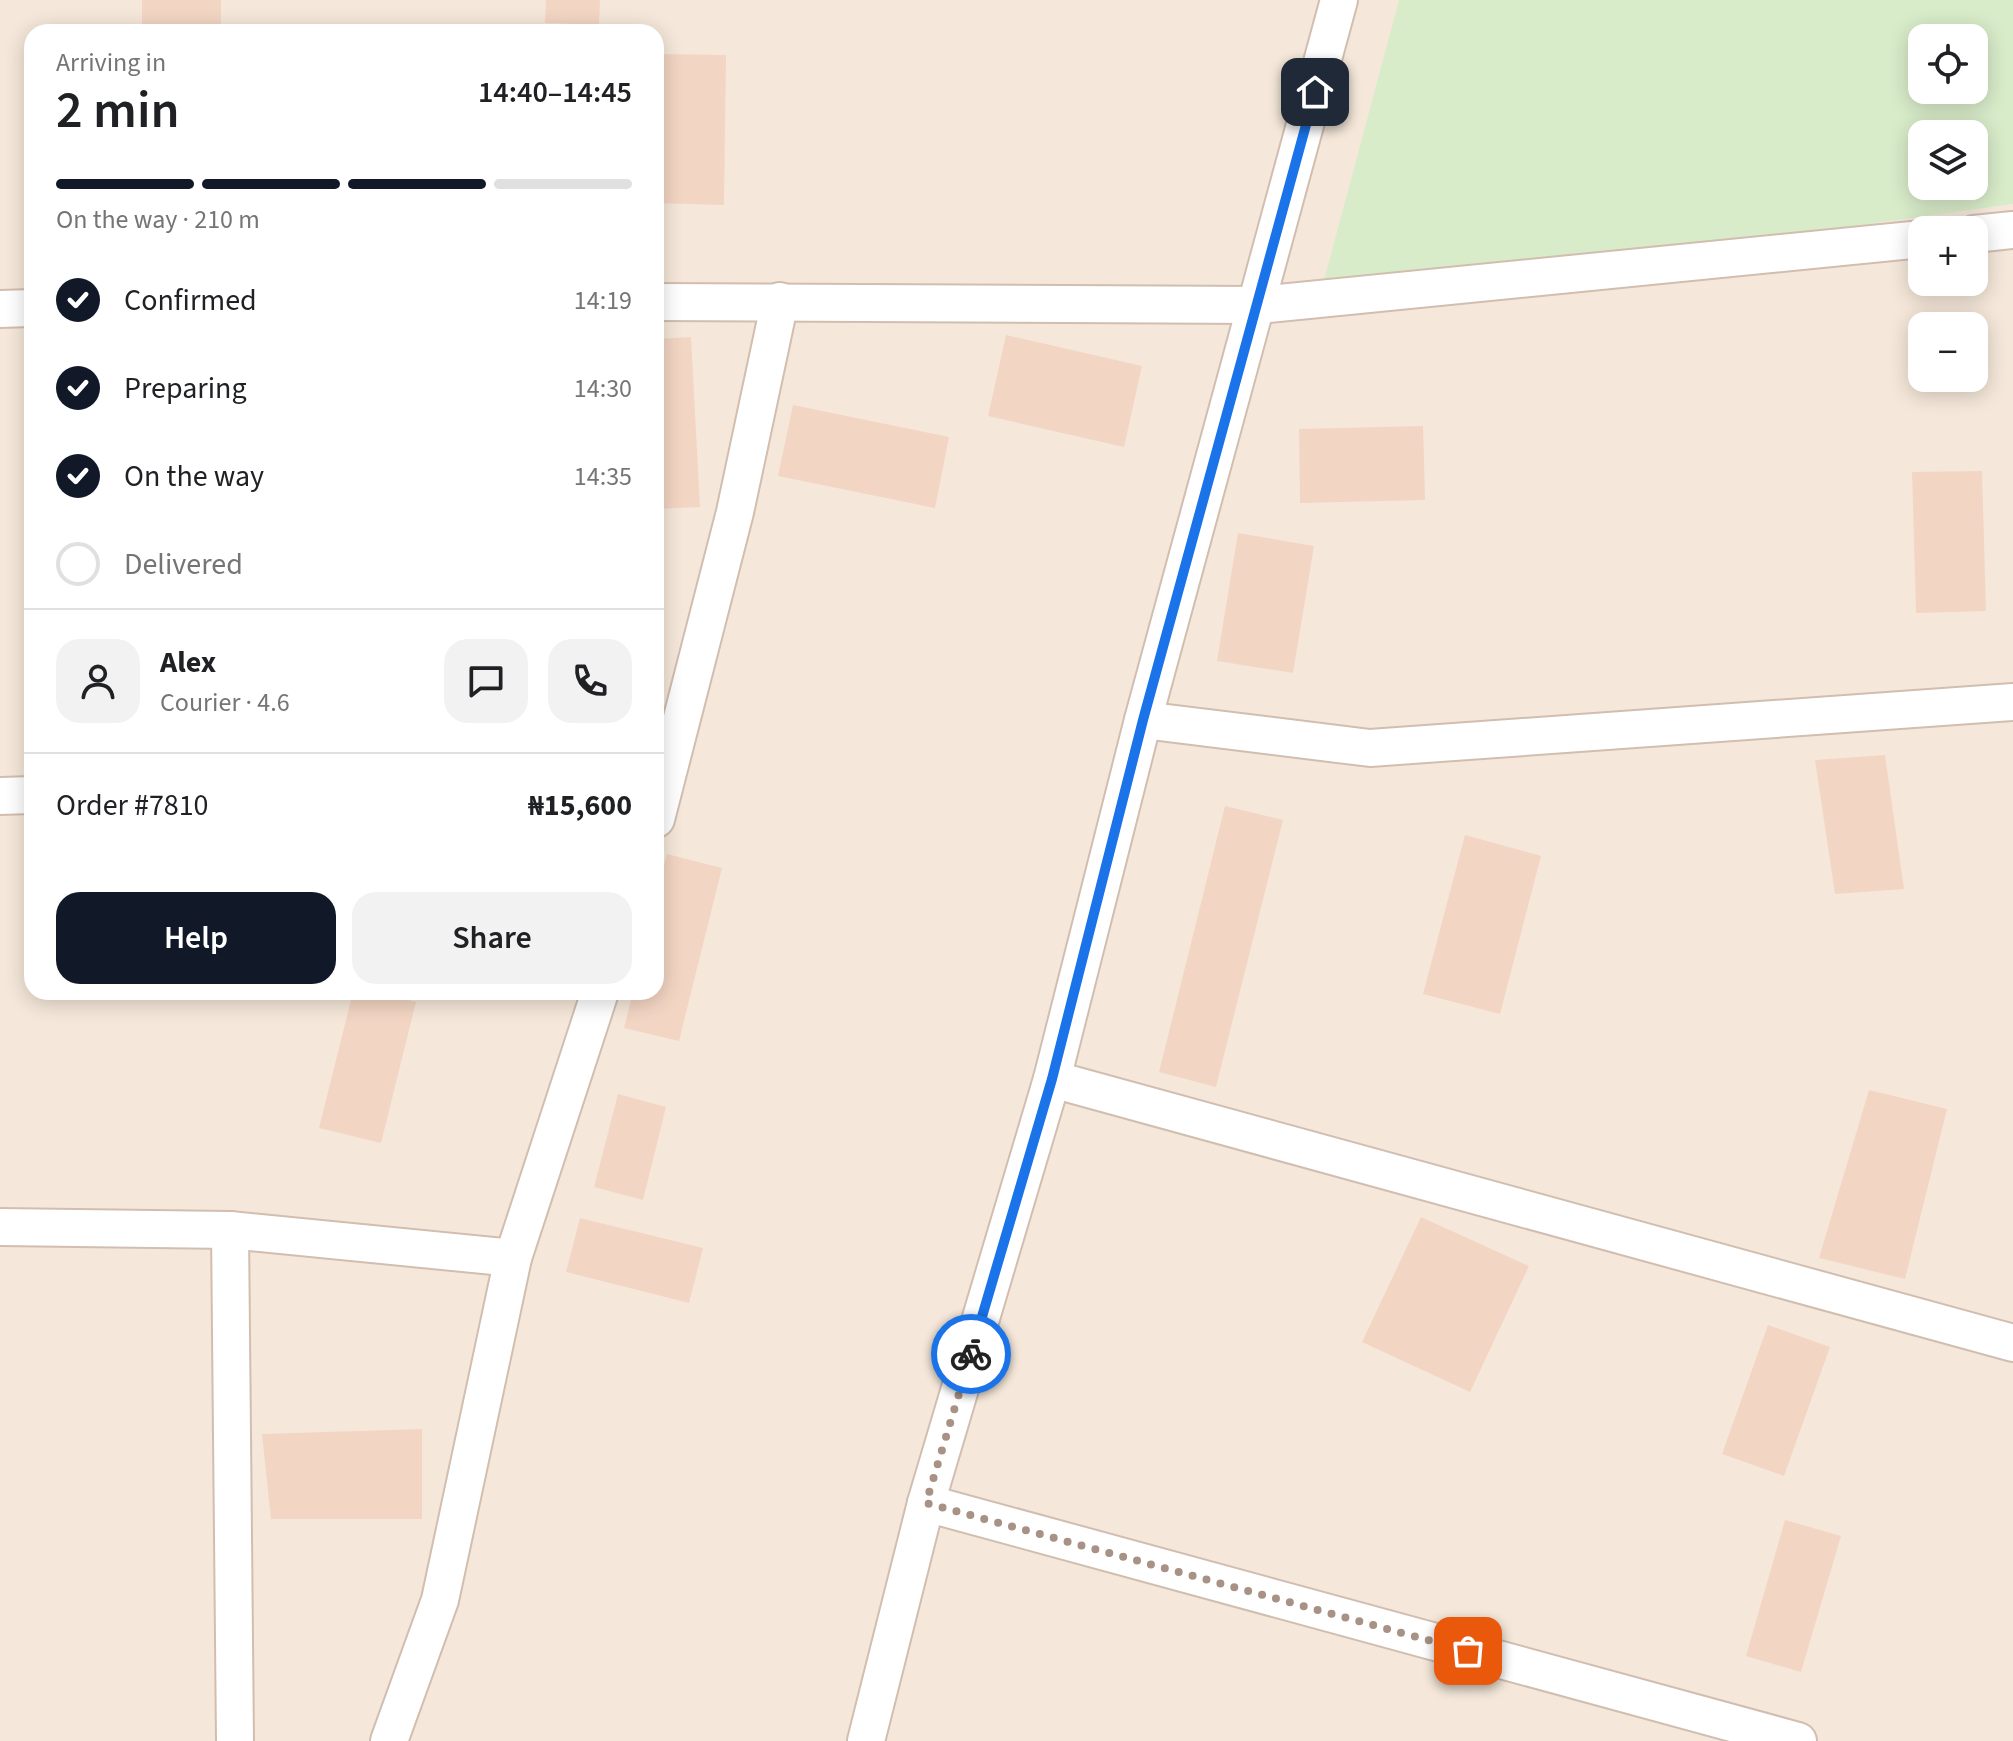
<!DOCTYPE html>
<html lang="en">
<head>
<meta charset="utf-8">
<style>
	body { margin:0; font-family:"Source Sans 3",sans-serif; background:#f2f2f2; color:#202124; height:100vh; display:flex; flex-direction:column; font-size:30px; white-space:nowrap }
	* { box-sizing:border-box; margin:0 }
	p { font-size:26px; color:#757577 }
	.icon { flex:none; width:44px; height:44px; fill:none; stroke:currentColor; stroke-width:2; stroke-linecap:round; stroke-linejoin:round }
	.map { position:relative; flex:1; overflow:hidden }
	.drawer { position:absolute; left:24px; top:24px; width:640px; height:976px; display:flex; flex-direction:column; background:#fff; border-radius:24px; box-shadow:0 4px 20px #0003 }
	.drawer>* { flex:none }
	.tools { position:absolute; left:1908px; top:24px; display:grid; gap:16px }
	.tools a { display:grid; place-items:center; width:80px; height:80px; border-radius:16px; background:#fff; box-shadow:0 4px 20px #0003; font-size:40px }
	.pin { position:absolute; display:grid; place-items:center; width:68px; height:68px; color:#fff; margin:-34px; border-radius:16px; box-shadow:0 4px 12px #0006 }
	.courier { position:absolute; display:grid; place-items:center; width:80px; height:80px; margin:-40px; border:6px solid #1a73e8; border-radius:50%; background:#fff; color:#222; box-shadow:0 2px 10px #0007 }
	.head em { font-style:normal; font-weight:600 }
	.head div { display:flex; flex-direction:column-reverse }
	.head { display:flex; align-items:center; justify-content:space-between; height:136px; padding:0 32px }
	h1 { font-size:52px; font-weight:600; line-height:60px }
	.bar { display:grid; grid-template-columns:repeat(4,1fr); gap:12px 8px; align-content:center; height:96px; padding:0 32px }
	.bar i { height:10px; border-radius:6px; background:#e0e0e0 }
	.bar .current { background:#111827 }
	.bar p { grid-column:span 4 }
	.line { display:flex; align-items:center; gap:20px; padding:0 32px; border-top:2px solid #e0e0e0 }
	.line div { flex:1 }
	.round { display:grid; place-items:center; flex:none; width:84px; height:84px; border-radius:24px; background:#f2f2f2 }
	ol { padding:0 32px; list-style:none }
	li { display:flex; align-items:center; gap:24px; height:88px }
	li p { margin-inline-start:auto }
	li .icon { padding:8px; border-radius:50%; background:#111827; color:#fff; stroke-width:4 }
	li:last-child { color:#757577 }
	li i { width:44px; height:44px; border:4px solid #e0e0e0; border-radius:50% }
	.cta { display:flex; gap:16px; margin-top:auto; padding:16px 32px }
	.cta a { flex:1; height:92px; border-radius:24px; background:#111827; color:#fff; font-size:32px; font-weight:600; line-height:92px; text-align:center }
	.cta a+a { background:#f2f2f2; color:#202124 }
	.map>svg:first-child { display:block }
	.residential { fill:#f5e8da; fill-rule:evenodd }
	.green { fill:#d8ecc9; fill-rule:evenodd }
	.building { fill:#f3d5c3 }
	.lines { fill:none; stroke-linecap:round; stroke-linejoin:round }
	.minor-casing { stroke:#d1beb0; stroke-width:40 }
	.minor { stroke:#fff; stroke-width:36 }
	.done { stroke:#a89285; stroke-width:8; stroke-dasharray:0 14.4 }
	.route { stroke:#1a73e8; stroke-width:10 }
</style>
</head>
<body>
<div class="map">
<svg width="2013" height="1741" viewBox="0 0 2013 1741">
	<rect width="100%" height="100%" fill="#fdf6ec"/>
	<path class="residential" d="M 0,0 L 2013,0 L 2013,1741 L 0,1741 ZM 32,32 L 656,32 L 656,992 L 32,992 ZM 1922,38 L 1974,38 L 1974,90 L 1922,90 ZM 1922,134 L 1974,134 L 1974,186 L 1922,186 ZM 1922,230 L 1974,230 L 1974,282 L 1922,282 ZM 1922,326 L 1974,326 L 1974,378 L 1922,378 Z"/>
	<path class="green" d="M 1399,0 L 2013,0 L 2013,204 L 1319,299 ZM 1922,38 L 1974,38 L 1974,90 L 1922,90 ZM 1922,134 L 1974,134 L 1974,186 L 1922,186 Z"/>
	<g class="building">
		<rect x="142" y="0" width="79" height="32"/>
		<path d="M 546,0 L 600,0 L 599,25 L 545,23 Z"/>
		<path d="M 657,54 L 726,55 L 724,205 L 656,203 Z"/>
		<path d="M 1006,335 L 1142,366 L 1124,447 L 988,416 Z"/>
		<path d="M 691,337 L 700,507 L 656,509 L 656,339 Z"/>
		<path d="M 793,405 L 949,437 L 935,508 L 778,476 Z"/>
		<path d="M 1423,426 L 1425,500 L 1300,503 L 1299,429 Z"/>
		<path d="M 1982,471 L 1986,611 L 1916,613 L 1912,472 Z"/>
		<path d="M 1238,533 L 1314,546 L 1293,673 L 1217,661 Z"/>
		<path d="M 1885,755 L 1904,889 L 1835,894 L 1815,760 Z"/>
		<path d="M 1225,806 L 1283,820 L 1216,1087 L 1159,1072 Z"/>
		<path d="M 1465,835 L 1541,856 L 1500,1014 L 1423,994 Z"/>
		<path d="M 667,854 L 722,868 L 679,1041 L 624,1028 L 633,992 L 656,992 L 656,898 Z"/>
		<path d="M 353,992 L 376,992 L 416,1002 L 381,1143 L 319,1128 Z"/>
		<path d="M 1869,1090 L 1947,1109 L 1905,1279 L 1819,1258 Z"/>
		<path d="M 618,1094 L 666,1107 L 643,1200 L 594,1187 Z"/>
		<path d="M 1421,1217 L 1529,1266 L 1470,1392 L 1362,1342 Z"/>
		<path d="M 580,1218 L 703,1248 L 689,1303 L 566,1272 Z"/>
		<path d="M 1768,1325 L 1830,1347 L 1784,1476 L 1722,1454 Z"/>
		<path d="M 422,1429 L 422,1519 L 271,1519 L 262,1434 Z"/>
		<path d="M 1785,1520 L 1841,1536 L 1801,1672 L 1746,1656 Z"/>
	</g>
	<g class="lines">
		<defs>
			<g id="minor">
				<path d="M 1974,234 L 2013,230"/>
				<path d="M 656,302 L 1258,305 L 1922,239"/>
				<path d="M 0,309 L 32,308"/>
				<path d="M 1143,720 L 1370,748 L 2013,702"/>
				<path d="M 0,796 L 32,795"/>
				<path d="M 656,819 L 735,512 L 780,301"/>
				<path d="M 1052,1079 L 2013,1343"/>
				<path d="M 0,1227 L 230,1230 L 513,1258"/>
				<path d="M 230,1230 L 235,1741"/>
				<path d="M 926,1503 L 1798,1741"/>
				<path d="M 389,1741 L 440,1600 L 513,1258 L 600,992"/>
				<path d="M 866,1741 L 926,1503 L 1052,1079 L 1143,720 L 1339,0"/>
			</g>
		</defs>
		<use href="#minor" class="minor-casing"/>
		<use href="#minor" class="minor"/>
	</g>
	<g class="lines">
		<path class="done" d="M 971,1354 L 926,1503 L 1468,1651"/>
		<path class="route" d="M 971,1354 L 1052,1079 L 1143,720 L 1315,92"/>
	</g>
</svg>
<div class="tools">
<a><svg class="icon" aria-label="locate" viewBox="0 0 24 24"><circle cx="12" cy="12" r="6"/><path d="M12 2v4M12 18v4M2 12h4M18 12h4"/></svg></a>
<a><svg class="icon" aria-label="layers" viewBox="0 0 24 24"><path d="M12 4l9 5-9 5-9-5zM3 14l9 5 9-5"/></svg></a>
<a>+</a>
<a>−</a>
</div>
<div class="pin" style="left:1468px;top:1651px;background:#ea580c"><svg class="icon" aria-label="bag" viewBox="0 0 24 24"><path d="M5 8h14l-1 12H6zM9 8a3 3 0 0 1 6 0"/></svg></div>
<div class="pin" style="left:1315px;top:92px;background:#1f2937"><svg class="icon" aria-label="home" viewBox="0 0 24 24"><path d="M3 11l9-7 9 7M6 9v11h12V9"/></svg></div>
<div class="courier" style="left:971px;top:1354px"><svg class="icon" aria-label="bike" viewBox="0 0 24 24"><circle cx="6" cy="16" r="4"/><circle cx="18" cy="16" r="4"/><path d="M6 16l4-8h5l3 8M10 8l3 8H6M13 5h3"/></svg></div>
<section class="drawer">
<div class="head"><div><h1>2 min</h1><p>Arriving in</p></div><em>14:40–14:45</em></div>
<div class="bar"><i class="current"></i><i class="current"></i><i class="current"></i><i></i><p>On the way · 210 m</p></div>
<ol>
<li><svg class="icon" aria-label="check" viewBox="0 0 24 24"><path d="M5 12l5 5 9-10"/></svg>Confirmed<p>14:19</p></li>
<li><svg class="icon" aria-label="check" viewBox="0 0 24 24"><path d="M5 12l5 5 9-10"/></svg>Preparing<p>14:30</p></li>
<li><svg class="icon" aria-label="check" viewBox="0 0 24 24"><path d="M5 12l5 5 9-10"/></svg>On the way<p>14:35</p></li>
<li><i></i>Delivered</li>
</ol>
<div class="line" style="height:144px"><a class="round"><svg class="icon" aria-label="person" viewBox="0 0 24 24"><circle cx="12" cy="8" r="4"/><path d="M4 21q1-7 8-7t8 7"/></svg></a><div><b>Alex</b><p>Courier · 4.6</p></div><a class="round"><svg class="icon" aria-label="chat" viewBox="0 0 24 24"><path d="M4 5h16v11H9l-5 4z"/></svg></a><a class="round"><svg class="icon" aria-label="phone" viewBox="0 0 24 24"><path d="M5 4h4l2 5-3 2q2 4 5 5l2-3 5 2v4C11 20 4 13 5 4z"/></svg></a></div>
<div class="line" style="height:104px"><div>Order #7810</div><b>₦15,600</b></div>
<div class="cta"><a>Help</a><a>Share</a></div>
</section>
</div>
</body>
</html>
